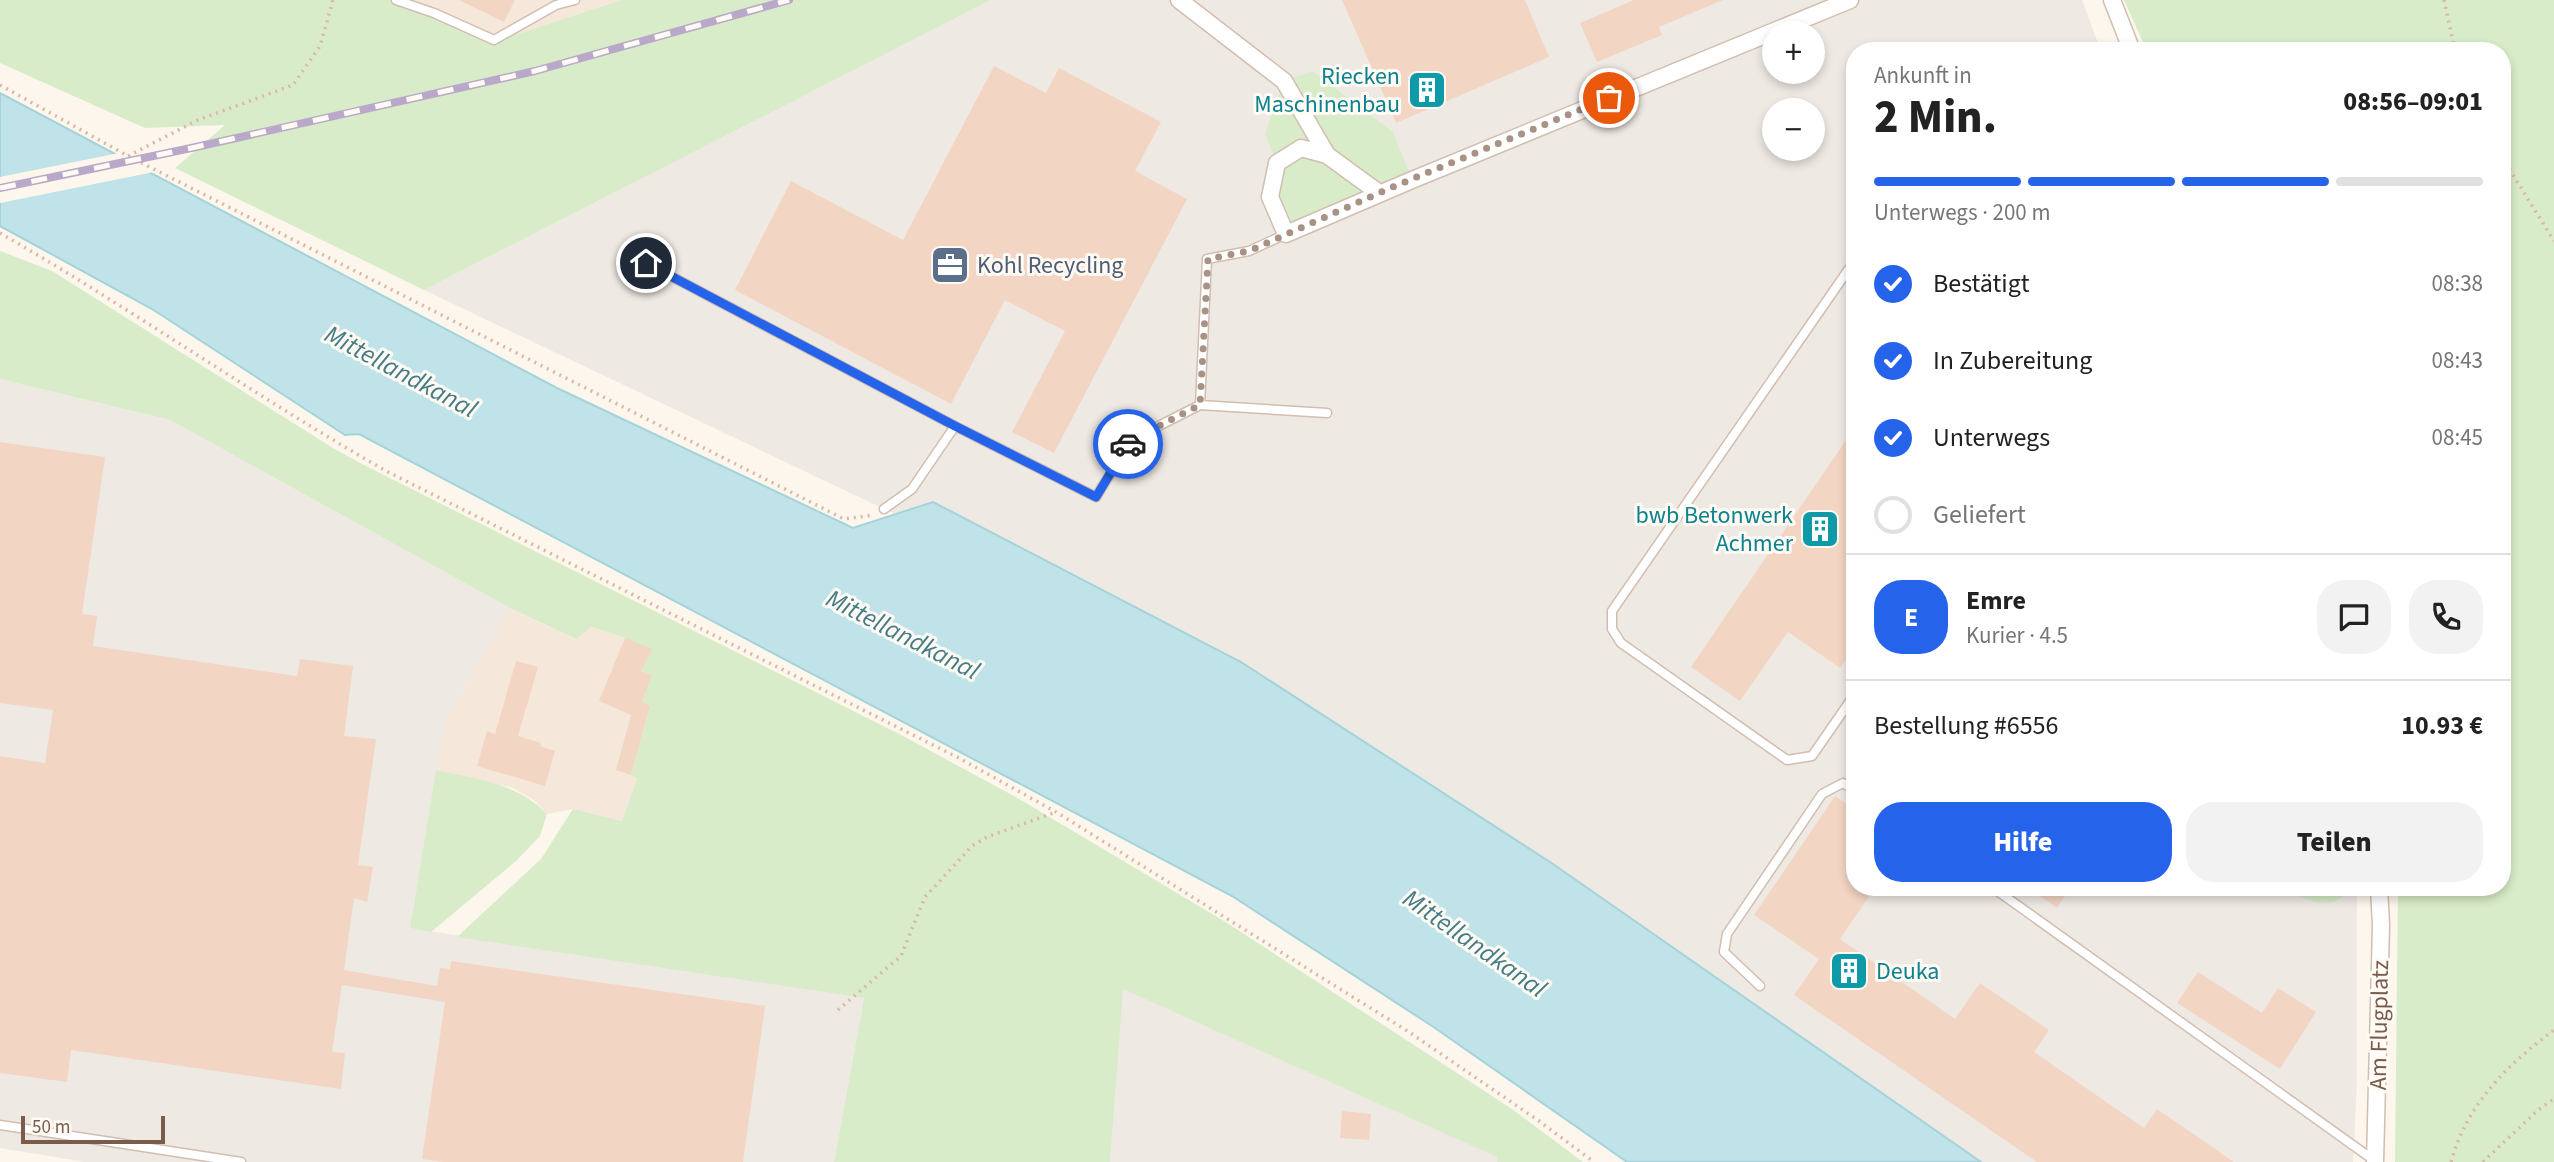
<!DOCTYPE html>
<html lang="de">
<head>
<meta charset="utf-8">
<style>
	body { margin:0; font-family:"Source Sans 3",sans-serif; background:#f2f2f2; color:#222; height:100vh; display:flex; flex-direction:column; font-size:26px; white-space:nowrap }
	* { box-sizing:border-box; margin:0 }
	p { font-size:23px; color:#767676 }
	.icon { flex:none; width:38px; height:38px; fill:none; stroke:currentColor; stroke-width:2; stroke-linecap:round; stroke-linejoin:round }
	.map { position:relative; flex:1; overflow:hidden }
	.drawer { position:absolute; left:1846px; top:42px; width:665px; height:854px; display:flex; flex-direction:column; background:#fff; border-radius:28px; box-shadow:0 4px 10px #0003 }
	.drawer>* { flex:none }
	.tools { position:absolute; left:1762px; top:21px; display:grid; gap:14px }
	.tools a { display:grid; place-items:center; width:63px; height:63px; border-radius:50%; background:#fff; box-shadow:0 4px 10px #0003; font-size:35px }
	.scale { position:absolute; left:21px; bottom:18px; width:144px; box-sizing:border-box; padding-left:7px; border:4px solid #7a5c4d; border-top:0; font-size:19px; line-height:24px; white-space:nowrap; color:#7a5c4d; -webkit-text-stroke:5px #fffaf3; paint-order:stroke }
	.pin { position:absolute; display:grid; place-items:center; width:60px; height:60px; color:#fff; margin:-30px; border:4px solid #fff; border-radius:50%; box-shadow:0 2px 7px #0007 }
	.courier { position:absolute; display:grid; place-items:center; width:70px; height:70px; margin:-35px; border:5px solid #2563eb; border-radius:50%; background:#fff; color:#222; box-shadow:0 2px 9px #0007 }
	.headline em { font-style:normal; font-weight:800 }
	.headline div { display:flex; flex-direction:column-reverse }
	.headline { display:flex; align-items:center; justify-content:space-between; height:119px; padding:0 28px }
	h1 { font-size:46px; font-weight:800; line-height:52px }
	.bar { display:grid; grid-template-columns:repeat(4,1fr); gap:10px 7px; align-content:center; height:84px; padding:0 28px }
	.bar i { height:9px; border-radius:5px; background:#e0e0e0 }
	.bar .active { background:#2563eb }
	.bar p { grid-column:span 4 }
	.line { display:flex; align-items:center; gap:18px; padding:0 28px; border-top:2px solid #e0e0e0 }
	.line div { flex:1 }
	.round { display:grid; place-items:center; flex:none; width:74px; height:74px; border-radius:28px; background:#f2f2f2 }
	ol { padding:0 28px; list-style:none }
	li { display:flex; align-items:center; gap:21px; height:77px }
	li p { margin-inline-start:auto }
	li .icon { padding:7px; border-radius:50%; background:#2563eb; color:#fff; stroke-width:4 }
	li:last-child { color:#767676 }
	li i { width:38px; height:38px; border:4px solid #e0e0e0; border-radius:50% }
	.primary-button { display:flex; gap:14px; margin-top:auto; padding:14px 28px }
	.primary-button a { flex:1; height:80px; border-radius:28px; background:#2563eb; color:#fff; font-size:28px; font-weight:800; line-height:80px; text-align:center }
	.primary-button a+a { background:#f2f2f2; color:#222 }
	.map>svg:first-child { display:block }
	.residential { fill:#f5e8da }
	.industrial { fill:#efe9e4; fill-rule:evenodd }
	.green { fill:#d8ecc9 }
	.water { fill:#bfe3e8; stroke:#a5d3da; stroke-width:2 }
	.pier { fill:#fdf6ec }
	.building { fill:#f3d5c3 }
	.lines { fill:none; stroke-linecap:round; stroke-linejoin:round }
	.service-casing { stroke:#d1beb0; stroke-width:11 }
	.minor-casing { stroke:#d1beb0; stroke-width:19 }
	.path { stroke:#d9b8a5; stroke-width:3.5; stroke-dasharray:2 5; stroke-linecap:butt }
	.service { stroke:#fff; stroke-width:8 }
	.minor { stroke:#fff; stroke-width:16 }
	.rail-casing { stroke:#b9a8c9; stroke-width:8 }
	.rail { stroke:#fffaf3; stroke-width:5; stroke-dasharray:16; stroke-linecap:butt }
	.done { stroke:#a89285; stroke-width:7; stroke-dasharray:0 12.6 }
	.route { stroke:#2563eb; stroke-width:9 }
	.labels { text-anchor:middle; stroke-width:6; stroke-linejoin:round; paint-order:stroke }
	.culture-label { font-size:24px; fill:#0d838f; stroke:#fffaf3; text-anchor:end }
	.service-label { font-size:24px; fill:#4e5e75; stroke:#fffaf3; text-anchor:start }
	.street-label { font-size:24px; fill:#7a5c4d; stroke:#fffaf3 }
	.water-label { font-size:26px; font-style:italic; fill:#437c86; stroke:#fffaf3 }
</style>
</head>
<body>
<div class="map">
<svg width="2554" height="1162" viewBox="0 0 2554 1162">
	<rect width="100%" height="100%" fill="#fdf6ec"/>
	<g class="residential">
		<path d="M 400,0 L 621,0 L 499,40 Z"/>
		<path d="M 510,608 L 575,639 L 590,627 L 625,638 L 652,675 L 642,702 L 650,706 L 631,775 L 637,779 L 622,821 L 573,809 L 547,814 L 535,801 L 513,788 L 436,770 L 445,721 Z"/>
	</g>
	<g class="industrial">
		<path d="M 991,0 L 2082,0 L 2101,51 L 1855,51 L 1855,887 L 2357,887 L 2357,1082 L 2353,1162 L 1981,1162 L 1553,864 L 1241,662 L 934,503 L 898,515 L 884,509 L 424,290 ZM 1774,33 L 1813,33 L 1813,72 L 1774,72 ZM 1774,110 L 1813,110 L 1813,149 L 1774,149 Z"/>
		<path d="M 0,379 L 170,420 L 510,608 L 445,721 L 410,928 L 864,998 L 834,1162 L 85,1162 L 0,1148 Z"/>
		<path d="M 1122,988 L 1498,1157 L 1497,1162 L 1110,1162 Z"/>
	</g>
	<g class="green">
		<path d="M 0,0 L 400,0 L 499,40 L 621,0 L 991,0 L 424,290 L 175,168 L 225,125 L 145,128 L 0,63 Z"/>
		<path d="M 2124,0 L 2554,0 L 2554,1162 L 2395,1162 L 2398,887 L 2502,887 L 2502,51 L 2147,51 Z"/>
		<path d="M 1313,71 L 1393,132 L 1412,180 L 1286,234 L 1270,197 L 1277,163 L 1265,134 L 1284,81 Z"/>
		<path d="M 0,251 L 52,271 L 333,448 L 362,464 L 905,737 L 1021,800 L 1224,921 L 1512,1109 L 1583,1162 L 1497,1162 L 1497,1157 L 1123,989 L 1110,1162 L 834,1162 L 864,998 L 457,937 L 541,859 L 573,809 L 622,821 L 637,779 L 631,775 L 650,706 L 642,702 L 652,675 L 641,671 L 625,638 L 591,627 L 576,639 L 510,608 L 170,420 L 0,379 Z"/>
		<path d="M 436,770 C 476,779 518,783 547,814 L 540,836 L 516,861 L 431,932 L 410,928 Z"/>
		<path d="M 2281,887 L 2351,887 C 2333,916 2304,899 2281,887 Z"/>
	</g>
	<path class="water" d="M 0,93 L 557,388 L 853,528 L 933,502 L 1241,662 L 1553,864 L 1981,1162 L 1627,1162 L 1432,1026 L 1232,896 L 359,434 L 345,435 L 152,309 L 0,226 Z"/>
	<path class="pier" d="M 119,153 L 154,172 L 0,203 L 0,177 Z"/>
	<g class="building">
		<path d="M 459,0 L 515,0 L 504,22 Z"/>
		<path d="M 1342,0 L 1525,0 L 1549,57 L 1396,123 Z"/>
		<path d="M 1634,0 L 1723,0 L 1659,27 L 1662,35 L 1597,62 L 1580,23 Z"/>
		<path d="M 994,66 L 1046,93 L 1059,68 L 1161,122 L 1135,171 L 1187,199 L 1054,453 L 1012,432 L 1065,331 L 1005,300 L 951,404 L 735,290 L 791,181 L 903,240 Z"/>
		<path d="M 1855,427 L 1855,647 L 1840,668 L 1788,632 L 1740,701 L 1691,667 Z"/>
		<path d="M 0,442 L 105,457 L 82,614 L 97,616 L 93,646 L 297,676 L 300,659 L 353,666 L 344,736 L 376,739 L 358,865 L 373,867 L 367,902 L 354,898 L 344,970 L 437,986 L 440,968 L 450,969 L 451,961 L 765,1006 L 743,1162 L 444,1162 L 422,1159 L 445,1002 L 342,985 L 332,1052 L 345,1053 L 341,1089 L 71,1050 L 67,1082 L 0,1073 L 0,756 L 45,763 L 53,710 L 0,703 Z"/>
		<path d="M 625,638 L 652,649 L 641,671 L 652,675 L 642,702 L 650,706 L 631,775 L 616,770 L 631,715 L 599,701 Z"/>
		<path d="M 516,661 L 538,667 L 518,736 L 541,743 L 540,746 L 555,751 L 545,786 L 477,766 L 487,731 L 495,734 Z"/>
		<path d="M 1835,796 L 1855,810 L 1855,887 L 1875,887 L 1840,939 L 1955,1019 L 1980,983 L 2049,1030 L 2034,1052 L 2144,1128 L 2157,1109 L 2234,1162 L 2037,1162 L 1794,995 L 1819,959 L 1754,915 Z"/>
		<path d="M 2027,887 L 2071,887 L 2057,908 Z"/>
		<path d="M 2198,972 L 2262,1013 L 2278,988 L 2316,1012 L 2280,1069 L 2177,1003 Z"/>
		<path d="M 1342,1111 L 1371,1114 L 1369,1140 L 1340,1138 Z"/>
	</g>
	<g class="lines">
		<defs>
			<g id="service">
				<path d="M 396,0 L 434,13 L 494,40 L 556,5 L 575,0"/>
				<path d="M 1286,234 L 1249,251 L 1207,259 L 1200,405 L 1327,413"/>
				<path d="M 1855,260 L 1612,611 L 1612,629 L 1621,643 L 1787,760 L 1812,756 L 1855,694"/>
				<path d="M 646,263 L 955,426 L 1096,497 L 1131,440 L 1200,405"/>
				<path d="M 884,509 L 912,489 L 955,426"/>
				<path d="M 1992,887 L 2375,1161"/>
				<path d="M 1760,986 L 1724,952 L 1727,934 L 1822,794 L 1843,783 L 1855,791"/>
				<path d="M 0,1125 L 241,1162"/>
			</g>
			<g id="minor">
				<path d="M 1179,0 L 1284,81 L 1327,155 L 1301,148 L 1277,163 L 1270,197 L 1286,234 L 1412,180 L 1850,0"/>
				<path d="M 2112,0 L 2132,51"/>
				<path d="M 1327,155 L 1379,193"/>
				<path d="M 2375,1162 L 2381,925 L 2379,887"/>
			</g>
		</defs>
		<use href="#service" class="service-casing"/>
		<use href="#minor" class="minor-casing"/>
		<g class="path">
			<path d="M 2444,0 L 2455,51"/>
			<path d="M 0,85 L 128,156 L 844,519 L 873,515"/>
			<path d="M 128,156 L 198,120 L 293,85 L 320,46 L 333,0"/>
			<path d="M 2502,157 L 2554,241"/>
			<path d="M 0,233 C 132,309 256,397 388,472 L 959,758 L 1056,812 L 1409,1032 L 1539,1121 L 1594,1162"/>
			<path d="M 838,1010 L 901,956 L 925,897 L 972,846 L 987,837 L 1056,812"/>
			<path d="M 2451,1162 C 2467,1104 2507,1065 2554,1030"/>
			<path d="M 2483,1162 L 2538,1110 L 2554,1099"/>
		</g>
		<use href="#service" class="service"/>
		<use href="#minor" class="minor"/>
		<defs>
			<path id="rail" d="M 0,188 L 196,147 L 535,71 L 789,0"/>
		</defs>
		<use href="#rail" class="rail-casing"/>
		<use href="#rail" class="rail"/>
	</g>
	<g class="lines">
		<path class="done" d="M 1128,444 L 1131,440 L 1200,405 L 1208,259 L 1249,251 L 1395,186 L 1609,98"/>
		<path class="route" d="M 646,263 L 955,426 L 1096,497 L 1128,444"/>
	</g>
	<defs>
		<symbol id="building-square" viewBox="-11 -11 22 22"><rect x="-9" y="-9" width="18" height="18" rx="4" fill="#0f9aa8" stroke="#fffaf3"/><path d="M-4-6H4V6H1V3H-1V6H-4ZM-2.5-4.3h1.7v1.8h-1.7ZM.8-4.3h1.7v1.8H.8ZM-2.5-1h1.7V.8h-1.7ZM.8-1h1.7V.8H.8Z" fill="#fff"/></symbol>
		<symbol id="office-square" viewBox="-11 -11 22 22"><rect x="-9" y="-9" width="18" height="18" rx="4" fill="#5c6f8a" stroke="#fffaf3"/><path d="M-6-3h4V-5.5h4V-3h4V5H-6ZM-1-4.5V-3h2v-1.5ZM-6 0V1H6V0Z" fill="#fff"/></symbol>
	</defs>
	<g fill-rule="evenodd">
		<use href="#building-square" x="1405" y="68" width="44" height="44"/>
		<use href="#office-square" x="928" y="243" width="44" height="44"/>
		<use href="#building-square" x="1798" y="507" width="44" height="44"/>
		<use href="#building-square" x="1827" y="949" width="44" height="44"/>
	</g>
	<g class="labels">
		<g class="culture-label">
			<text x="1400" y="84">Riecken<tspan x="1400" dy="28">Maschinenbau</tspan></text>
			<text x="1793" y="523">bwb Betonwerk<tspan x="1793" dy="28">Achmer</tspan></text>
			<text x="1876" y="979" text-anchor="start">Deuka</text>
		</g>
		<g class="service-label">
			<text x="977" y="273">Kohl Recycling</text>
		</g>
		<g class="street-label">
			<text transform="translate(2379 1025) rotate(-89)" y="8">Am Flugplatz</text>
		</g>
		<g class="water-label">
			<text transform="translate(401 371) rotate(28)" y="9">Mittellandkanal</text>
			<text transform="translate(903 634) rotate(27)" y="9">Mittellandkanal</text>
			<text transform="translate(1475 943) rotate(35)" y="9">Mittellandkanal</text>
		</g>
	</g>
</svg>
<div class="tools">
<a>+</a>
<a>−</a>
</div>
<div class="scale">50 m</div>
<div class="pin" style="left:1609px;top:98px;background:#ea580c"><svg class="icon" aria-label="bag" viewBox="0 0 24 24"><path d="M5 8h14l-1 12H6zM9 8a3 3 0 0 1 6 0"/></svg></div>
<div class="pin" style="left:646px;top:263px;background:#1f2937"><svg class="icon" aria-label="home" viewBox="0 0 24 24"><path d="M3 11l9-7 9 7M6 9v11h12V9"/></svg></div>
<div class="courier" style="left:1128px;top:444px"><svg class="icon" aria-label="car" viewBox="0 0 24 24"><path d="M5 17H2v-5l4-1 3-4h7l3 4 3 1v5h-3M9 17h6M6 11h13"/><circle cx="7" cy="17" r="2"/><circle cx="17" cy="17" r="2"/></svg></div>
<section class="drawer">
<div class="headline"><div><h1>2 Min.</h1><p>Ankunft in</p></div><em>08:56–09:01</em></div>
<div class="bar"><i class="active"></i><i class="active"></i><i class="active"></i><i></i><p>Unterwegs · 200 m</p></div>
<ol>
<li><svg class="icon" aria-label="check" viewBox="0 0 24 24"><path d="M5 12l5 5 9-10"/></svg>Bestätigt<p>08:38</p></li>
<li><svg class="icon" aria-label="check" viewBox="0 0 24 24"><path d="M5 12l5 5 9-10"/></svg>In Zubereitung<p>08:43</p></li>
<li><svg class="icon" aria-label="check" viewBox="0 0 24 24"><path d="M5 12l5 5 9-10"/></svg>Unterwegs<p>08:45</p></li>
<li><i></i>Geliefert</li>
</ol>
<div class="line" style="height:126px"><b class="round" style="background:#2563eb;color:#fff">E</b><div><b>Emre</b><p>Kurier · 4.5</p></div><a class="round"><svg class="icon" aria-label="chat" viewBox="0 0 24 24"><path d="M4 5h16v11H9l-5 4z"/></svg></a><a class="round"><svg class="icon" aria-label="phone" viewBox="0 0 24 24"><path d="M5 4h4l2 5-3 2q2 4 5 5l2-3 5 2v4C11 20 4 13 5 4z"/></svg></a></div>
<div class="line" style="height:91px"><div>Bestellung #6556</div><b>10.93 €</b></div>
<div class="primary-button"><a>Hilfe</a><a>Teilen</a></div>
</section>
</div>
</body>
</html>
